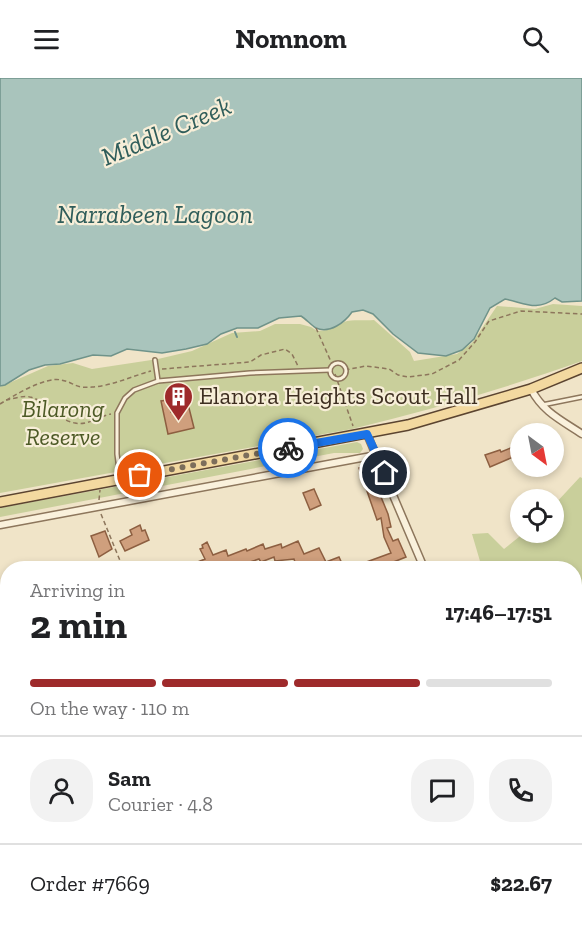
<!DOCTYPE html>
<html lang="en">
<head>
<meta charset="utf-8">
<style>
	body { margin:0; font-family:"Zilla Slab",serif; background:#f2f2f2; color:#202124; height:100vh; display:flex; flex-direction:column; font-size:22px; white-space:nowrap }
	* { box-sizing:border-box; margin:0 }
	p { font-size:20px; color:#757577 }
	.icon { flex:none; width:33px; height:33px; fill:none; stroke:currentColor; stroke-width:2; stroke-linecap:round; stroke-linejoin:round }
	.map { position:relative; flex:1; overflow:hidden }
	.panel { position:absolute; left:0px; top:483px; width:582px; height:374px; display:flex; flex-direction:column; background:#fff; border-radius:24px 24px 0 0; box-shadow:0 3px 9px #0003 }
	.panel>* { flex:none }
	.needle { width:39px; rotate:148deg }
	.buttons { position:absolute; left:510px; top:345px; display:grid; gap:12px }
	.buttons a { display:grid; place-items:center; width:54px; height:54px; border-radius:50%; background:#fff; box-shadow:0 3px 9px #0003; font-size:30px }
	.pin { position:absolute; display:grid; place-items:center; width:51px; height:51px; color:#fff; margin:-26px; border:3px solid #fff; border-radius:50%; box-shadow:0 2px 6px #0007 }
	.courier { position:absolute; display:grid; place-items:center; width:60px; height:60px; margin:-30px; border:4px solid #1a73e8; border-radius:50%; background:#fff; color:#222; box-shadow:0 2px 8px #0007 }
	.overview em { font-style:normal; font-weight:700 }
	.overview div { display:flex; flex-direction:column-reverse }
	.overview { display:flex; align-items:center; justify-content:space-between; height:102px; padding:0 30px }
	h1 { font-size:39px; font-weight:700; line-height:45px }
	.bar { display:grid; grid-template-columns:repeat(4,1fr); gap:9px 6px; align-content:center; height:72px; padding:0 30px }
	.bar i { height:8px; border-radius:4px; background:#e0e0e0 }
	.bar .selected { background:#9e2a2b }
	.bar p { grid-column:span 4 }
	.line { display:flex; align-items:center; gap:15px; padding:0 30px; border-top:2px solid #e0e0e0 }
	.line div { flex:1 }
	.round { display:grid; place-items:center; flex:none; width:63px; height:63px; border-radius:24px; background:#f2f2f2 }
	header { display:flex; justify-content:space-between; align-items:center; height:78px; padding:0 30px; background:#fff; font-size:27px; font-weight:700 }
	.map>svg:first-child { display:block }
	.green { fill:#c9cf9b }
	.water { fill:#a9c4bc; stroke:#6f938a; stroke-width:1.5 }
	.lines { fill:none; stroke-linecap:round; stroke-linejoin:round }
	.stream { stroke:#6f938a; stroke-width:2 }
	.building { fill:#cf9f7d; stroke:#8d5f41; stroke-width:1.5 }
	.service-casing { stroke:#8d765c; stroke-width:6 }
	.minor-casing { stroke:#8d765c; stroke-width:9 }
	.tertiary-casing { stroke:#8d765c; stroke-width:10 }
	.primary-casing { stroke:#5b4430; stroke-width:12 }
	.path { stroke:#8d765c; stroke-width:1.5; stroke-dasharray:4.5 3; stroke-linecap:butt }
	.service { stroke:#faf1dc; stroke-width:3 }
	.minor { stroke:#faf1dc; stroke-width:6 }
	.tertiary { stroke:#faf1dc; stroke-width:8 }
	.primary { stroke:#f3d9a0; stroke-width:9 }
	.done { stroke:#7c6e5b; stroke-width:6; stroke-dasharray:0 10.8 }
	.route { stroke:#1a73e8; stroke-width:8 }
	.labels { text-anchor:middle; stroke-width:4.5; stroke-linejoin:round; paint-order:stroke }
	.poi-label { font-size:24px; fill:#3d2e20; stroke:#f7eed8; text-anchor:start }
	.park-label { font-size:24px; font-style:italic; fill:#4d5a26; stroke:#f7eed8 }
	.water-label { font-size:26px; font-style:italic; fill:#2f5d5a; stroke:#f7eed8 }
</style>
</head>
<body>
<header><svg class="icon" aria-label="menu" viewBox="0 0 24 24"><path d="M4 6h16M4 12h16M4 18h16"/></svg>Nomnom<svg class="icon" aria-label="search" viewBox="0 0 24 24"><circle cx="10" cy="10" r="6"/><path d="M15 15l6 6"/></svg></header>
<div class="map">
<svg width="582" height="856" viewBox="0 0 582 856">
	<rect width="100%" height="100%" fill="#f0e4c8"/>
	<g class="green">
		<path d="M 553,226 L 582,228 L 582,283 C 506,310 430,332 352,351 L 0,415 L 0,309 L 48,288 L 73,285 L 92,291 L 158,281 L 192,273 L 232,255 L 260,253 L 275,246 L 300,246 L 311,249 L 317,253 C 334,252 331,250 344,244 C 352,241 366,243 374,242 L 410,274 L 414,283 L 457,276 L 472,265 L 497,228 L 535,231 Z"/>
		<path d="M 357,364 L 361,366 L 363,371 L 360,375 L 334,375 L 0,439 L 0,430 Z"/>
		<path d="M 580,399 L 582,400 L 582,550 L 575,553 L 574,490 L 482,490 L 472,456 L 488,455 L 504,471 L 524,455 L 554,454 L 554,427 Z"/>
		<path d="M 582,833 L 582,856 L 567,856 L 566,849 L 574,849 L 575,835 Z"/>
	</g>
	<path class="water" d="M 0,0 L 582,0 L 582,223 L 562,224 L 555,220 C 537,234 525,225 505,221 L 490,230 L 474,261 L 462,272 L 446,278 L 418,275 L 393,256 L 373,236 L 363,232 L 352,234 C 345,244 330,256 316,250 C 311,247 306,241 301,238 L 279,240 L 258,250 L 237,250 L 221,256 L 207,266 L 186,271 L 162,275 L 127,271 L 111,278 L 93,277 L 60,286 L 45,287 L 29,292 L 5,307 L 0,308 Z"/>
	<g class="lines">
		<path class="stream" d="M 235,254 L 237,259"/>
	</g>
	<g class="building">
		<path d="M 168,322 L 171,334 L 189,330 L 194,350 L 168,356 L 161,323 Z"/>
		<path d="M 518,367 L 520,376 L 490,389 L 485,377 L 500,372 L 501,374 Z"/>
		<path d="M 367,388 L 371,403 L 374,402 L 388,436 L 391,449 L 387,450 L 393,463 L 398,461 L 406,479 L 391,485 L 393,490 L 350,490 L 391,475 L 384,459 L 381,440 L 377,442 L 359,390 Z"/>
		<path d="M 314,411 L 321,427 L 310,432 L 303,415 Z"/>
		<path d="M 140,447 L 142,453 L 145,452 L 149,462 L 125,473 L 120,463 L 132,457 L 130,452 Z"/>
		<path d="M 105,453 L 112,471 L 99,479 L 91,458 Z"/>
		<path d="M 298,463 L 304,476 L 319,470 L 326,484 L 339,479 L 344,490 L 297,490 L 294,481 L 275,483 L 274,479 L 261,484 L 259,481 L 231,490 L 183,490 L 205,481 L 200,471 L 203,470 L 202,467 L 207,464 L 213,477 L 226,472 L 228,478 L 246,471 L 247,473 L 263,466 L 265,471 L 281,466 L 282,470 Z"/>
		<path d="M 0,529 L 5,540 L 8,539 L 8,549 L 0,552 Z"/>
	</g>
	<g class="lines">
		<defs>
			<g id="service">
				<path d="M 155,282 L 158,303"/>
				<circle cx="338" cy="293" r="8"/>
				<path d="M 542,327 L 582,319"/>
				<path d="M 120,399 L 117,376 L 117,335 L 125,320 L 134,312 L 158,303 L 250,295 L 330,292"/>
			</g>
			<g id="minor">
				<path d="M 531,311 C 543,334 561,342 582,356"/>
				<path d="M 367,356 L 424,490"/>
				<path d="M 0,447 L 377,377"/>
				<path d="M 0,568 L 8,566"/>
				<path d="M 574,779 L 582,771"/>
			</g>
			<g id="tertiary">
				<path d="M 0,622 L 8,624"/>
				<path d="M 574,649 L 582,637"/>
				<path d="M 0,763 L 8,764"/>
				<path d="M 416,849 L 451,856"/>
			</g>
			<path id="primary" d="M 0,424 L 408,347 L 531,311 L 582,290"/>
		</defs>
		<use href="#service" class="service-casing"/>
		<use href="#minor" class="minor-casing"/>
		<use href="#tertiary" class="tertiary-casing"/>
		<use href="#primary" class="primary-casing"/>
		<g class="path">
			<path d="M 316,250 L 332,286"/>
			<path d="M 162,291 L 250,284 L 261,277 L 285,271 L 292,276 L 298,288"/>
			<path d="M 345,292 L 366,288 L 389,291 L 398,297 L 408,299 L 432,296 L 459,282 L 475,264 L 489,243 L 521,233 L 582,236"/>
			<path d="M 335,296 L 353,348"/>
			<path d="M 6,322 C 13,321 23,317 30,319 C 47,323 57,342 75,345 C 88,348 99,338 111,336"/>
			<path d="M 0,326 C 13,318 46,298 61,302 C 74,304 75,311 92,309 C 112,308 132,298 151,293"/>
			<path d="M 99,422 L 100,412"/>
			<path d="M 101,436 L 123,490"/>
			<path d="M 271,856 L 272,849"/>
			<path d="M 516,856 L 526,849"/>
		</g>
		<use href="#service" class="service"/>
		<use href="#minor" class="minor"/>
		<use href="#tertiary" class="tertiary"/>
		<use href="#primary" class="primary"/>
	</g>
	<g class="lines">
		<path class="done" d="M 140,397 L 288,370"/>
		<path class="route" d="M 288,370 L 367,356 L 385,395"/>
	</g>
	<defs>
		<symbol id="building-pin" viewBox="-11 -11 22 30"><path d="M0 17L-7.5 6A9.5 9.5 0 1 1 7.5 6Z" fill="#9e2a2b" stroke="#f7eed8"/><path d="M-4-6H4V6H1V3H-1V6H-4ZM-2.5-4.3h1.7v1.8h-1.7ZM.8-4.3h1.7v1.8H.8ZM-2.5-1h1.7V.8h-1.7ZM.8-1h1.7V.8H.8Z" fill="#fff"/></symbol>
	</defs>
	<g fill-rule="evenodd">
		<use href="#building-pin" x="162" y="302" width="33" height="45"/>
	</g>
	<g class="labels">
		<g class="poi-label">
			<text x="199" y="326">Elanora Heights Scout Hall</text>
		</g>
		<g class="park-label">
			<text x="63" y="339">Bilarong<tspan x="63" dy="28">Reserve</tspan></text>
		</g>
		<g class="water-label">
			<text transform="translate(166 53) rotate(-23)" y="9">Middle Creek</text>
			<text x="155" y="145">Narrabeen Lagoon</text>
		</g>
	</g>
</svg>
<div class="buttons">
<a><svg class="needle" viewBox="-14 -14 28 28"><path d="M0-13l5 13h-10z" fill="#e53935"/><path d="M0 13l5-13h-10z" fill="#757577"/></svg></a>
<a><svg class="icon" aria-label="locate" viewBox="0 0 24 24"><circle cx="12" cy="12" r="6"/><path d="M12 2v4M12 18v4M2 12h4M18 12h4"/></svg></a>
</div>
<div class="pin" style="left:140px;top:397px;background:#ea580c"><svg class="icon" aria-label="bag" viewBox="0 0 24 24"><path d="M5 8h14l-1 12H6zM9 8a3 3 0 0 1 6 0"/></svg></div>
<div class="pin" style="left:385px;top:395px;background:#1f2937"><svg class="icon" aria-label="home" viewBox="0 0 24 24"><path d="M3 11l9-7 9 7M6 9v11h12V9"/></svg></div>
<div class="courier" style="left:288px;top:370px"><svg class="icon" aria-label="bike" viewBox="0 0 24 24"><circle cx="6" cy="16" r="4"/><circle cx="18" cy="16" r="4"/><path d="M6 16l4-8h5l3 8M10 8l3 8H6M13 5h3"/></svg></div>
<section class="panel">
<div class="overview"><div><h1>2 min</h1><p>Arriving in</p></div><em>17:46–17:51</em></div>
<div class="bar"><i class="selected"></i><i class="selected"></i><i class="selected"></i><i></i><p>On the way · 110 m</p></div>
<div class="line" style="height:108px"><a class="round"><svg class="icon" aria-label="person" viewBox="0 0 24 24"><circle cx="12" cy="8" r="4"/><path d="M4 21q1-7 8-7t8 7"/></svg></a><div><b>Sam</b><p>Courier · 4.8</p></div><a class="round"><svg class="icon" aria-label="chat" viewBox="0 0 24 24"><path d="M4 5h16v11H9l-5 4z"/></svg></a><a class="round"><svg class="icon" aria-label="phone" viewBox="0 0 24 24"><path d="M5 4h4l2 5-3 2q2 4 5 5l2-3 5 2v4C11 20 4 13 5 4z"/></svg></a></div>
<div class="line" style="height:78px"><div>Order #7669</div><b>$22.67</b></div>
</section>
</div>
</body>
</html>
